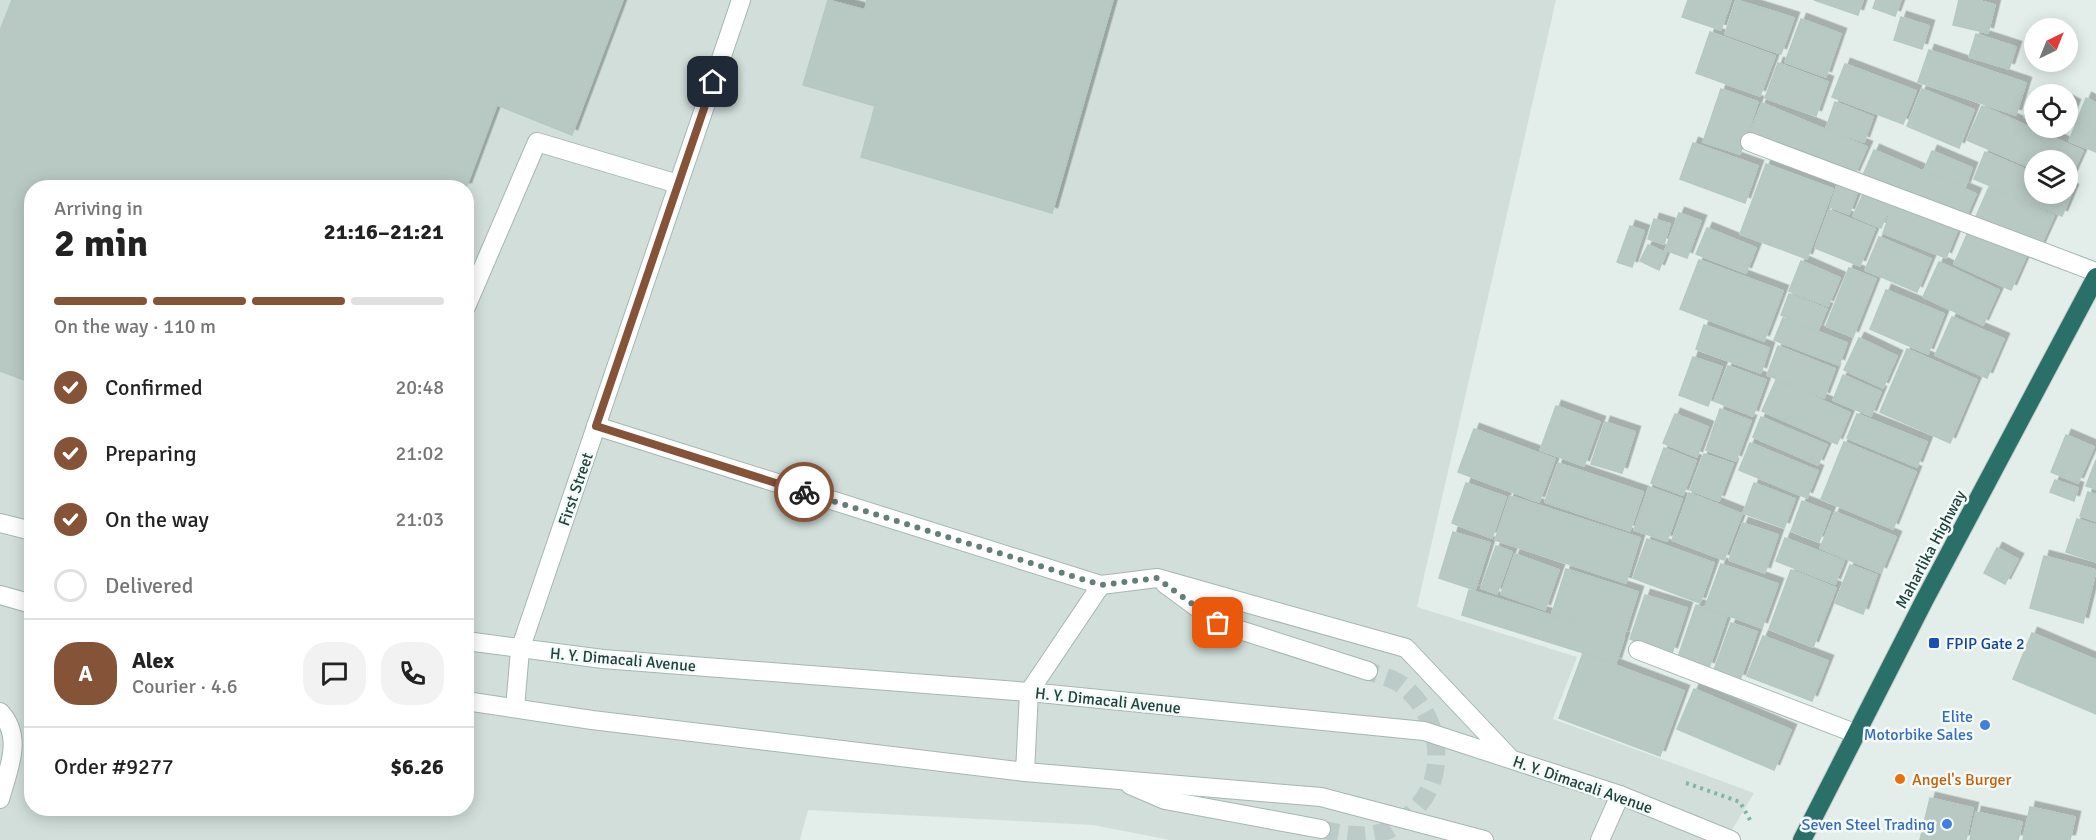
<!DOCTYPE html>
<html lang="en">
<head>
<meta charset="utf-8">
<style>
	body { margin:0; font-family:Signika,sans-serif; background:#f2f2f2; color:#222; height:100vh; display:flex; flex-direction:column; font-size:22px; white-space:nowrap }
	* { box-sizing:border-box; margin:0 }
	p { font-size:20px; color:#767676 }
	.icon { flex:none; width:33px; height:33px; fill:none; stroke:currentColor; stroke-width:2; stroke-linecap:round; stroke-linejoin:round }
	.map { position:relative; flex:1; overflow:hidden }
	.side { position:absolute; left:24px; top:180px; width:450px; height:636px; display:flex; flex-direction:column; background:#fff; border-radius:24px; box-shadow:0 3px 15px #0003 }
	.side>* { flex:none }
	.needle { width:39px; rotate:43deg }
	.fabs { position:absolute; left:2024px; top:18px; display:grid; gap:12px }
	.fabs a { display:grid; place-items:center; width:54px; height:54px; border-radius:50%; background:#fff; box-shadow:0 3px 15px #0003; font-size:30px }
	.pin { position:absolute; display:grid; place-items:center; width:51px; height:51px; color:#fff; margin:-26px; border-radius:12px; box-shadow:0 3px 9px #0006 }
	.courier { position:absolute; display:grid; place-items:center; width:60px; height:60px; margin:-30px; border:4px solid #845338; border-radius:50%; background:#fff; color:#222; box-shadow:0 2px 8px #0007 }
	.overview em { font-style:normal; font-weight:700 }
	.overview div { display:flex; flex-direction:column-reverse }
	.overview { display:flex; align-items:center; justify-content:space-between; height:102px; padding:0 30px }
	h1 { font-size:39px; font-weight:700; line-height:45px }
	.bar { display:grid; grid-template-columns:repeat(4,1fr); gap:9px 6px; align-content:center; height:72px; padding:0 30px }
	.bar i { height:8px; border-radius:4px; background:#e0e0e0 }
	.bar .current { background:#845338 }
	.bar p { grid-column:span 4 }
	.line { display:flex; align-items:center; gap:15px; padding:0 30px; border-top:2px solid #e0e0e0 }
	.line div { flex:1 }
	.round { display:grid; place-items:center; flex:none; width:63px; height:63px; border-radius:24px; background:#f2f2f2 }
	ol { padding:0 30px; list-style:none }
	li { display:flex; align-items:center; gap:18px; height:66px }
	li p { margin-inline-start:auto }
	li .icon { padding:6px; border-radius:50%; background:#845338; color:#fff; stroke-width:4 }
	li:last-child { color:#767676 }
	li i { width:33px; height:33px; border:3px solid #e0e0e0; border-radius:50% }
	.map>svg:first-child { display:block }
	.built { fill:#d1deda; fill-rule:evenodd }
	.building { fill:#b8c9c4; stroke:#b5c8c2; stroke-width:1.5; filter:url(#shadow) }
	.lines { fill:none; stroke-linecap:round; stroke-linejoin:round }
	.minor-tunnel { stroke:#bccbc7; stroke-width:18; stroke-dasharray:18 9; stroke-linecap:butt }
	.minor-casing { stroke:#a5b7b2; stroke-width:20 }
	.highway-casing { stroke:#c1cac8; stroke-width:20 }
	.path { stroke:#82b4a9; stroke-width:4; stroke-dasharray:3 4.5; stroke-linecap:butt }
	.minor { stroke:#fff; stroke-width:18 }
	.highway { stroke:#2b7068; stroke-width:18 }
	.done { stroke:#657e79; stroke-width:6; stroke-dasharray:0 10.8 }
	.route { stroke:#845338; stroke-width:8 }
	.transit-dot { fill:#1a4fb4; stroke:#f4faf8; stroke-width:2 }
	.shop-dot { fill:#3f7fe0; stroke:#f4faf8; stroke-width:2 }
	.food-dot { fill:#e8710a; stroke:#f4faf8; stroke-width:2 }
	.labels { text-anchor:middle; stroke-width:5; stroke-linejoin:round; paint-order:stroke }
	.street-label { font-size:16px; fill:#21413c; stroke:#f4faf8 }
	.transit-label { font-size:16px; fill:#164399; stroke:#f4faf8; text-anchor:start }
	.shop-label { font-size:16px; fill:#366cbe; stroke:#f4faf8; text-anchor:end }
	.food-label { font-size:16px; fill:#c56008; stroke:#f4faf8; text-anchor:start }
</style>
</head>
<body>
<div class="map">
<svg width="2096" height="840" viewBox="0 0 2096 840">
	<defs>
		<filter id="shadow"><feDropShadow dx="5.5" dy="-5.5" stdDeviation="0" flood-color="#0004"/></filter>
	</defs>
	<rect width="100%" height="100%" fill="#e3eeea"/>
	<path class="built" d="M 0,0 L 1556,0 L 1417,607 L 1577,657 L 1553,719 L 1754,793 L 1726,840 L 1170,840 L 1093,825 L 808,810 L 800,840 L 0,840 ZM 32,188 L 466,188 L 466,808 L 32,808 Z"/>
	<g class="building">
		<path d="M 12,0 L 623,0 L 572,135 L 497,105 L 466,188 L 32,188 L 32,383 L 0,371 L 0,31 Z"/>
		<path d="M 828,0 L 865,10 L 867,0 L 1113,0 L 1052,213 L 861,157 L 875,106 L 803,85 Z"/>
		<path d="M 1688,0 L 1731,0 L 1721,30 L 1682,17 Z"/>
		<path d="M 1736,0 L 1794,18 L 1781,54 L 1725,34 Z"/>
		<path d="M 1814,0 L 1863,0 L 1858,15 Z"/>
		<path d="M 1876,0 L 1901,0 L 1895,16 L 1873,8 Z"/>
		<path d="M 1959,0 L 1977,0 L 1995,5 L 1988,33 L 1953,25 Z"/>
		<path d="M 1901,17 L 1929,26 L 1922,49 L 1894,40 Z"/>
		<path d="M 1801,19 L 1841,34 L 1826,77 L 1785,62 Z"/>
		<path d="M 1710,32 L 1775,56 L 1760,96 L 1696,73 Z"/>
		<path d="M 1976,34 L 2016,47 L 2009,69 L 1969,57 Z"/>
		<path d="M 1929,50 L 2026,83 L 2016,115 L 1918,82 Z"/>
		<path d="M 1778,63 L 1828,82 L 1816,116 L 1765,98 Z"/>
		<path d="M 1845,64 L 1916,91 L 1903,124 L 1832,97 Z"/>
		<path d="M 1721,89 L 1758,102 L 1740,154 L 1703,142 Z"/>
		<path d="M 1922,89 L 1974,110 L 1959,148 L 1907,126 Z"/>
		<path d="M 2034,95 L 2034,121 L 2024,117 Z"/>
		<path d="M 2086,98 L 2096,103 L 2096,152 L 2069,141 Z"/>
		<path d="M 2067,101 L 2075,105 L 2067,125 Z"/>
		<path d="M 1835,102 L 1873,117 L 1864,142 L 1826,128 Z"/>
		<path d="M 1762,103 L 1867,147 L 1854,176 L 1750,132 Z"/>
		<path d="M 1982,106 L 2083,151 L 2068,184 L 2067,160 L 2034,160 L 2034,169 L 1967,140 Z"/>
		<path d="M 1693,143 L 1758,166 L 1745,203 L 1680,179 Z"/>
		<path d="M 1874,150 L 1976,194 L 1965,219 L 1863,175 Z"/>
		<path d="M 1932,151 L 1972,168 L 1965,187 L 1924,170 Z"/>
		<path d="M 1985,152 L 2034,173 L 2034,194 L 2067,194 L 2067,187 L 2073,190 L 2062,216 L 1974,179 Z"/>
		<path d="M 1766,164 L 1833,189 L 1807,259 L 1740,234 Z"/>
		<path d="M 1837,186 L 1857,193 L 1849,214 L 1830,207 Z"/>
		<path d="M 1867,186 L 1894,198 L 1881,228 L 1853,216 Z"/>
		<path d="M 1989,187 L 2054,216 L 2039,249 L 1975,219 Z"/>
		<path d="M 1893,205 L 1957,231 L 1946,258 L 1883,233 Z"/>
		<path d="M 1829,210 L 1875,229 L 1860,266 L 1815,248 Z"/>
		<path d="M 1679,213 L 1701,221 L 1687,258 L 1665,250 Z"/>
		<path d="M 1654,219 L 1670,224 L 1664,244 L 1648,239 Z"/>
		<path d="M 1630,226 L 1644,231 L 1632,267 L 1617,262 Z"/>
		<path d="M 1707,228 L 1756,248 L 1746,273 L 1696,254 Z"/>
		<path d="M 1970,228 L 2027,254 L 2011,290 L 1954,264 Z"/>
		<path d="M 1879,237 L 1931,259 L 1917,292 L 1865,270 Z"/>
		<path d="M 1648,245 L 1666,253 L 1659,270 L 1640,261 Z"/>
		<path d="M 1699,260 L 1783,291 L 1764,341 L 1680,309 Z"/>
		<path d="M 1801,261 L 1840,278 L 1828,306 L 1789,291 Z"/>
		<path d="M 1939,262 L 1999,290 L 1983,325 L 1923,297 Z"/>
		<path d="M 1849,268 L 1876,279 L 1853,337 L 1826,326 Z"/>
		<path d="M 1886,290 L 1944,314 L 1928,354 L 1870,329 Z"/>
		<path d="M 1789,294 L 1827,309 L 1818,330 L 1781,315 Z"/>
		<path d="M 1952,317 L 2004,339 L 1987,378 L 1935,355 Z"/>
		<path d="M 1783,318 L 1847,343 L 1839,365 L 1774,340 Z"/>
		<path d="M 1704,325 L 1769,348 L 1761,373 L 1696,349 Z"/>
		<path d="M 1859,338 L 1897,356 L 1883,388 L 1844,370 Z"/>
		<path d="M 1778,346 L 1835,369 L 1824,398 L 1767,375 Z"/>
		<path d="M 1907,349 L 1977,380 L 1950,443 L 1880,412 Z"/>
		<path d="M 1693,357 L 1722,367 L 1708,406 L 1679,395 Z"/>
		<path d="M 1728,366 L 1766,380 L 1753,416 L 1714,401 Z"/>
		<path d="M 1843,375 L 1881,392 L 1871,416 L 1833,400 Z"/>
		<path d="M 1776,380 L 1850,413 L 1837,444 L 1762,411 Z"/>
		<path d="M 1556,406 L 1600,422 L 1584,466 L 1540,450 Z"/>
		<path d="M 1720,409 L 1751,421 L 1736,461 L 1706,450 Z"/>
		<path d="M 1675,414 L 1708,427 L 1697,457 L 1663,443 Z"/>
		<path d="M 1857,414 L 1927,442 L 1917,467 L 1847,438 Z"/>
		<path d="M 1761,417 L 1827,445 L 1818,465 L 1753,437 Z"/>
		<path d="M 1605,422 L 1635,432 L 1622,473 L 1591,464 Z"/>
		<path d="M 1474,429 L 1555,459 L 1539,502 L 1458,472 Z"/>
		<path d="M 2066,435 L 2094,447 L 2078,483 L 2051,472 Z"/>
		<path d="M 1844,442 L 1916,472 L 1893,529 L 1821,499 Z"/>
		<path d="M 1750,443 L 1818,471 L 1807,498 L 1739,470 Z"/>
		<path d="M 1664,448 L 1696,461 L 1683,495 L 1651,483 Z"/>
		<path d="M 1704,454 L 1733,464 L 1719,501 L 1690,490 Z"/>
		<path d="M 2096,460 L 2096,489 L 2086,486 Z"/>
		<path d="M 1558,463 L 1643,492 L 1630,531 L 1545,502 Z"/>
		<path d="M 2055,480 L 2078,488 L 2074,501 L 2050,492 Z"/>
		<path d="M 1466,483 L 1506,497 L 1492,538 L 1452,523 Z"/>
		<path d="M 1754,483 L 1795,499 L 1784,528 L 1743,513 Z"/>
		<path d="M 1649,487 L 1682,499 L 1667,541 L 1634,530 Z"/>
		<path d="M 2088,492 L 2096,495 L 2096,521 L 2080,516 Z"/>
		<path d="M 1689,493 L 1742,514 L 1724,560 L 1672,540 Z"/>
		<path d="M 1510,496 L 1640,538 L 1626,583 L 1495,540 Z"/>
		<path d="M 1802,501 L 1830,512 L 1819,542 L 1791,531 Z"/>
		<path d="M 1835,512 L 1896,537 L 1881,573 L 1820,548 Z"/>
		<path d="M 2077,519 L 2096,525 L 2096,562 L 2066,552 Z"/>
		<path d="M 1743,523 L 1778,535 L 1765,573 L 1729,560 Z"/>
		<path d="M 1453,532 L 1490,543 L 1475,590 L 1439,578 Z"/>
		<path d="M 1785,538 L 1844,561 L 1835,584 L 1776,561 Z"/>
		<path d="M 1647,539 L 1714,563 L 1700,603 L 1633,578 Z"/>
		<path d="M 1496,546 L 1512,552 L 1497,594 L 1481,588 Z"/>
		<path d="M 1997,548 L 2018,559 L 2005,584 L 1984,573 Z"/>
		<path d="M 1515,554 L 1559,570 L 1545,610 L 1501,594 Z"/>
		<path d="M 2044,556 L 2096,570 L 2083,623 L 2030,608 Z"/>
		<path d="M 1721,564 L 1778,584 L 1762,628 L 1705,607 Z"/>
		<path d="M 1850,565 L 1877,575 L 1863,614 L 1835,603 Z"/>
		<path d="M 1566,569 L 1638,592 L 1624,636 L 1552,613 Z"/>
		<path d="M 1791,570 L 1836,588 L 1813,647 L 1769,629 Z"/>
		<path d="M 1469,590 L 1624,638 L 1616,663 L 1462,615 Z"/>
		<path d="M 1645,595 L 1687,608 L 1672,653 L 1630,639 Z"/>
		<path d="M 1696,605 L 1727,616 L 1709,668 L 1678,657 Z"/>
		<path d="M 1731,623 L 1757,632 L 1740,680 L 1714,670 Z"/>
		<path d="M 2032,633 L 2096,660 L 2096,714 L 2013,679 Z"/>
		<path d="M 1763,636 L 1828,661 L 1812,701 L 1747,676 Z"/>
		<path d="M 1583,653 L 1684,691 L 1660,756 L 1559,718 Z"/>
		<path d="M 1694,689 L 1791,730 L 1774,770 L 1677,729 Z"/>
		<path d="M 1930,798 L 1973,808 L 1966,840 L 1920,840 Z"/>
		<path d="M 2030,807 L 2075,817 L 2070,840 L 2023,840 Z"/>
		<path d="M 1976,812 L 2022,822 L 2018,840 L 1970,840 Z"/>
	</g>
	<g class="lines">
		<path class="minor-tunnel" d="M 1321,829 C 1345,835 1365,839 1389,830 C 1394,828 1399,823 1404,819 C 1450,786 1445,719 1402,685 C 1393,678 1379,675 1368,671"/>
		<defs>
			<g id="minor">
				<path d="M 1750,142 L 2096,272"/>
				<path d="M 466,307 L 537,142 L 678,184"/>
				<path d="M 596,426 L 1101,585 L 1157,578 L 1406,648 L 1509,757"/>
				<path d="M 0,523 L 32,531"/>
				<path d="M 1165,584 L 1218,623 L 1368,671"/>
				<path d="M 0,595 L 32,604"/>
				<path d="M 466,641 L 603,659 L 1029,692 L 1424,731 L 1620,795 L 1731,840"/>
				<path d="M 1638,650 L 1857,734"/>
				<path d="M 466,701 L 592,720 L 1025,772 L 1321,797 L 1484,840"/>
				<path d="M 515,708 L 520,650 L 741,0"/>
				<path d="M 0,712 C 24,737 8,770 0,799"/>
				<path d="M 1025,772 L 1029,692 L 1101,585"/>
				<path d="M 1130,785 L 1165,800 L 1321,829"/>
				<path d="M 1600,840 L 1620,795"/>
			</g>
			<path id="highway" d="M 1802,840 L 1925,599 L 2096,277"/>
		</defs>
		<use href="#minor" class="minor-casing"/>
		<use href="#highway" class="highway-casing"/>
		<path class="path" d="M 1686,783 L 1740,802 L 1750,820"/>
		<use href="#minor" class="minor"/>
		<use href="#highway" class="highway"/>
	</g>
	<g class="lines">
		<path class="done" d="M 804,492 L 1101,585 L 1157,578 L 1218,623"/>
		<path class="route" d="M 713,82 L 596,426 L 804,492"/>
	</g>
	<rect class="transit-dot" x="1928" y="637" width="12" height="12" rx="3"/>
	<g class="shop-dot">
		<circle cx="1985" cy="725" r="6"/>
		<circle cx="1947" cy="824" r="6"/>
	</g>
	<circle class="food-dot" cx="1900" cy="779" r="6"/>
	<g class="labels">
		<g class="street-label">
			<text transform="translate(575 489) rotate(-71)" y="6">First Street</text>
			<text transform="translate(1930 549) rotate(-62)" y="6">Maharlika Highway</text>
			<text transform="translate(623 659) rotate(5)" y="6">H. Y. Dimacali Avenue</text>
			<text transform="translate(1108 700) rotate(6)" y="6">H. Y. Dimacali Avenue</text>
			<text transform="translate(1583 784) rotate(19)" y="6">H. Y. Dimacali Avenue</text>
		</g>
		<g class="transit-label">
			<text x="1946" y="649">FPIP Gate 2</text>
		</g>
		<g class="shop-label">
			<text x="1973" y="722">Elite<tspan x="1973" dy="18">Motorbike Sales</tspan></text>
			<text x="1935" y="830">Seven Steel Trading</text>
		</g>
		<g class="food-label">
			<text x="1912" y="785">Angel's Burger</text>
		</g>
	</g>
</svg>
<div class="fabs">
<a><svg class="needle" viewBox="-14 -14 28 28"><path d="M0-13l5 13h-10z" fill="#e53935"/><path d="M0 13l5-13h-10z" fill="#767676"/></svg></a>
<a><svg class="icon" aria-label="locate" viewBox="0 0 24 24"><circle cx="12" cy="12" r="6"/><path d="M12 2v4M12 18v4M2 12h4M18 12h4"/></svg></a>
<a><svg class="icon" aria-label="layers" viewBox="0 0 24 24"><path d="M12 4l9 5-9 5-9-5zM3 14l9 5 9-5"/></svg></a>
</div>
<div class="pin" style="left:1218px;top:623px;background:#ea580c"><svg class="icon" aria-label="bag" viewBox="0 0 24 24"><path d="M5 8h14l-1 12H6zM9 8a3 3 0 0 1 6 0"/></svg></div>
<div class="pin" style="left:713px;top:82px;background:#1f2937"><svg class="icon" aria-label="home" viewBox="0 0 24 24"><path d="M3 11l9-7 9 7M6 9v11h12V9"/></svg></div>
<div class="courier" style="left:804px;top:492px"><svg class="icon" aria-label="bike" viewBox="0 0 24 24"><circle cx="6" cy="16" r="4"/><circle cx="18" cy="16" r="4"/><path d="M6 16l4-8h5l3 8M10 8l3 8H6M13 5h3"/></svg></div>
<section class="side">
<div class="overview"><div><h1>2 min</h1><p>Arriving in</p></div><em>21:16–21:21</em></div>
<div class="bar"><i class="current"></i><i class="current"></i><i class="current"></i><i></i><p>On the way · 110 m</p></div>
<ol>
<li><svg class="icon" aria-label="check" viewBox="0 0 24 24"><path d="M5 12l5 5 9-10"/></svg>Confirmed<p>20:48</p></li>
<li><svg class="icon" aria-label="check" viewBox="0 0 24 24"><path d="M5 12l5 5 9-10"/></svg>Preparing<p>21:02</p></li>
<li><svg class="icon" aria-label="check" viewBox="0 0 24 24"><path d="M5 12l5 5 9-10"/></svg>On the way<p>21:03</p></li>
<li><i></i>Delivered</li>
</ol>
<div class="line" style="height:108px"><b class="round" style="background:#845338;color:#fff">A</b><div><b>Alex</b><p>Courier · 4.6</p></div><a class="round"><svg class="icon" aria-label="chat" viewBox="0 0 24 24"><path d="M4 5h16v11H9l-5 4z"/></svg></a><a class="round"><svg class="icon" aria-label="phone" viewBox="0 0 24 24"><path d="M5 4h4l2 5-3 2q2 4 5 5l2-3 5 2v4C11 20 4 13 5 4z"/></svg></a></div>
<div class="line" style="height:78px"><div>Order #9277</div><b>$6.26</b></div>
</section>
</div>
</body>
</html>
